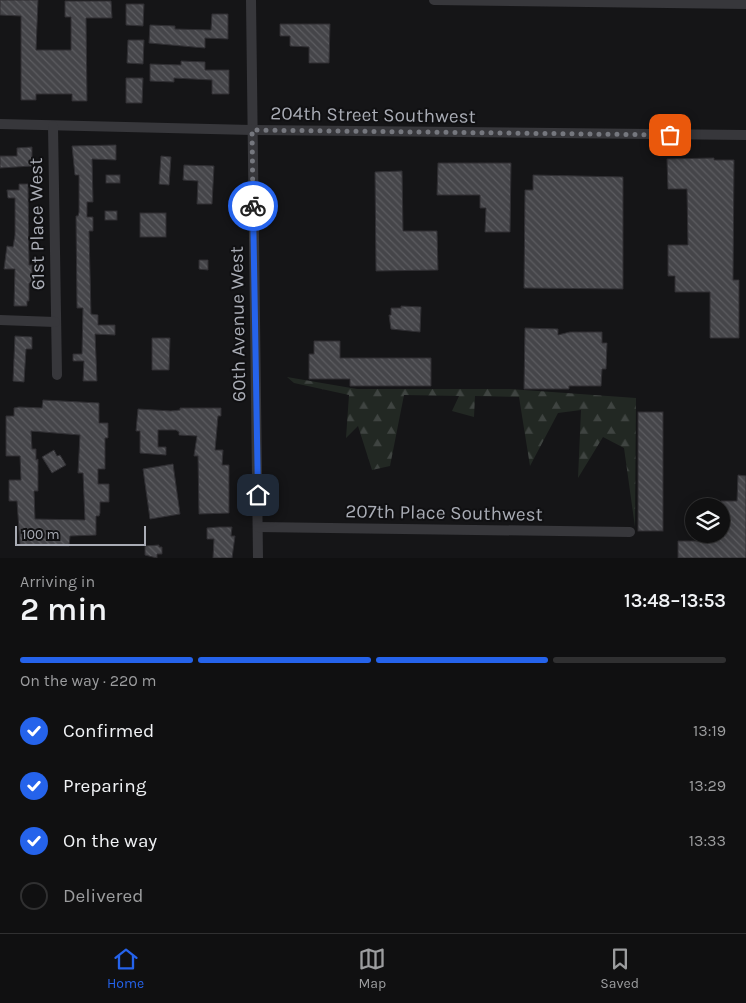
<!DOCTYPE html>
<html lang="en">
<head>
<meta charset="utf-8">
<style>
	body { margin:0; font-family:Karla,sans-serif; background:#1e1e1f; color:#f1f3f6; height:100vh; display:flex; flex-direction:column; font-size:19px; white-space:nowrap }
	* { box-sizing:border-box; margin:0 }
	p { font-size:16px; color:#9c9d9f }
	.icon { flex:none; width:28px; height:28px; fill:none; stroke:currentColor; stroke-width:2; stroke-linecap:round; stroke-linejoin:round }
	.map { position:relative; height:558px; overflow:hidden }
	.sheet { display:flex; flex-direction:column; background:#101011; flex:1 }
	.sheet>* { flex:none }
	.fabs { position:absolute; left:685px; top:498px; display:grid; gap:10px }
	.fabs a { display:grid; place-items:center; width:45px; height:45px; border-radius:50%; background:#101011; box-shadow:0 2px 12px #0003,0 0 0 1px #303031; font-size:25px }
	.scale { position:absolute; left:15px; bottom:12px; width:131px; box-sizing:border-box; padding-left:5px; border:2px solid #a9acb5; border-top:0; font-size:14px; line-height:18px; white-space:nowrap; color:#a9acb5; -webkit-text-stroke:4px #101012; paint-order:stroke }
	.pin { position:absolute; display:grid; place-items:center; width:42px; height:42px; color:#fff; margin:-21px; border-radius:10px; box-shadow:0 2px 8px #0006 }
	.courier { position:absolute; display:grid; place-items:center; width:50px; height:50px; margin:-25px; border:4px solid #2563eb; border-radius:50%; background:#fff; color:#222; box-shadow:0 1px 6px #0007 }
	.headline em { font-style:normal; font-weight:600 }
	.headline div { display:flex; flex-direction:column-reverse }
	.headline { display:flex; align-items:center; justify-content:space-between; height:85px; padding:0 20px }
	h1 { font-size:32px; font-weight:600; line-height:38px }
	.bar { display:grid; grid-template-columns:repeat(4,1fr); gap:8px 5px; align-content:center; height:60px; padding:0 20px }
	.bar i { height:6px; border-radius:4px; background:#303031 }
	.bar .on { background:#2563eb }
	.bar p { grid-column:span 4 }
	ol { padding:0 20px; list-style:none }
	li { display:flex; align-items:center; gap:15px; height:55px }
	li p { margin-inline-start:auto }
	li .icon { padding:5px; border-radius:50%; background:#2563eb; color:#fff; stroke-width:4 }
	li:last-child { color:#9c9d9f }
	li i { width:28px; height:28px; border:2px solid #303031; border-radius:50% }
	.tabs { display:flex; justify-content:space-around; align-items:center; height:70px; border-top:1px solid #303031; background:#101011; font-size:14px; color:#9c9d9f }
	.tabs a { display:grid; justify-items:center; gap:2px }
	.tabs .on { color:#2563eb }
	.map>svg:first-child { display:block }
	.forest { fill:url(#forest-firs) }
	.building { fill:url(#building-back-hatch); stroke:#302f33; fill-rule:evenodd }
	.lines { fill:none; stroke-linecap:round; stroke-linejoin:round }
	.street { stroke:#37373b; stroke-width:10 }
	.done { stroke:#75777e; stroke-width:5; stroke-dasharray:0 9 }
	.route { stroke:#2563eb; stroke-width:6 }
	.labels { text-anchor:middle; stroke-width:4; stroke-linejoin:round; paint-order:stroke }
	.street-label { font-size:19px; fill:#a9acb5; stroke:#101012 }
</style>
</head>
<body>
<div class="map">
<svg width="746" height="558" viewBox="0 0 746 558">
	<defs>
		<pattern id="forest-firs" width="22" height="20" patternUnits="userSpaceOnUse" patternTransform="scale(1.25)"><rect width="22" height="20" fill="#222823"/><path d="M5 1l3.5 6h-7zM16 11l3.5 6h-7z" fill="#3f4441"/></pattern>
		<pattern id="building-back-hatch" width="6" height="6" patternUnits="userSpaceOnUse" patternTransform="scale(1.25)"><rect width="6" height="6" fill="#454549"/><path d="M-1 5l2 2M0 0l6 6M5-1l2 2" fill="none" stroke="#5d5d61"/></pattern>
	</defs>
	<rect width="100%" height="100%" fill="#151517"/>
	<path class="forest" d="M 287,377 L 357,389 L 510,389 L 636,398 L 635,527 L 624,448 L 603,437 L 578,478 L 581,410 L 558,413 L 530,466 L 519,397 L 475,396 L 474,417 L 452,411 L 459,396 L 404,395 L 390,466 L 372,470 L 358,426 L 346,438 L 349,395 L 294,383 Z"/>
	<g class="building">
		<path d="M 0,0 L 38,0 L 36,50 L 71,50 L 71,17 L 65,17 L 65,1 L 111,1 L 112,18 L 86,18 L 87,101 L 72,101 L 72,94 L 36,94 L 36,100 L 21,100 L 21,16 L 0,15 Z"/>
		<path d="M 126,4 L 144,4 L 143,26 L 126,25 Z"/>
		<path d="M 212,14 L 228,14 L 228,39 L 205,38 L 205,48 L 149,43 L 150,25 L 175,26 L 175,29 L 211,30 Z"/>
		<path d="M 280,24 L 330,24 L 329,63 L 309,63 L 309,47 L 290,46 L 290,36 L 280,36 Z"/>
		<path d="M 128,40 L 144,40 L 143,64 L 127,63 Z"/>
		<path d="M 181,61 L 205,62 L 205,70 L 229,70 L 229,94 L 212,94 L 212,80 L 174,78 L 174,82 L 150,81 L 150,64 L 181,65 Z"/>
		<path d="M 126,78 L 143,78 L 142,103 L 126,103 Z"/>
		<path d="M 116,145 L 116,160 L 92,159 L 93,202 L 87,202 L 87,217 L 93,217 L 93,231 L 89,231 L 91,314 L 98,315 L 98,325 L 115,325 L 115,335 L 95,334 L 97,381 L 83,381 L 84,361 L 73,361 L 73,354 L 82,354 L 83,308 L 77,308 L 76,216 L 78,216 L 79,212 L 79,175 L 75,175 L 72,146 Z"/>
		<path d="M 32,147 L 32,166 L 0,168 L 0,156 L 17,156 L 17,148 Z"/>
		<path d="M 161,156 L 171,157 L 169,185 L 159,184 Z"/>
		<path d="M 714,158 L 714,160 L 734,160 L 733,280 L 739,280 L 739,338 L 710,338 L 710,292 L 675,292 L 675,276 L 668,276 L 668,245 L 688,245 L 687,189 L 668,189 L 667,159 Z"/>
		<path d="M 438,163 L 511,163 L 510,232 L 485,232 L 486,208 L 480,208 L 480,195 L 437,195 Z"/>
		<path d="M 184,165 L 214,166 L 212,204 L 197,204 L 198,181 L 183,180 Z"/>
		<path d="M 402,171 L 403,231 L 437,231 L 438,270 L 376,271 L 375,172 Z"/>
		<rect x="106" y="175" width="14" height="8"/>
		<path d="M 533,175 L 623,177 L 623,289 L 524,288 L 525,190 L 533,190 Z"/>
		<path d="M 19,184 L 28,184 L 29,260 L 29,265 L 32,265 L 32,274 L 35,274 L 35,283 L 29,283 L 29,301 L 27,301 L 27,306 L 14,306 L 15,269 L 4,269 L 7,246 L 13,247 L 15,235 L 15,198 L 8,198 L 7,190 L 19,190 Z"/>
		<rect x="105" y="211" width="12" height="9"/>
		<rect x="140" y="213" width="26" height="24"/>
		<path d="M 199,260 L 208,260 L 208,270 L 199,269 Z"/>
		<path d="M 401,306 L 421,307 L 420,332 L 391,329 L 389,315 L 391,315 L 391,308 L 401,308 Z"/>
		<path d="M 525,328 L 558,329 L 558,335 L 570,332 L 602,332 L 602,343 L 607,343 L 606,369 L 602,369 L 601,386 L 569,386 L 569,389 L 524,389 Z"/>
		<path d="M 15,336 L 32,337 L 32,349 L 26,349 L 24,382 L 13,381 Z"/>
		<path d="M 152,338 L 170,338 L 169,370 L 152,370 Z"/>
		<path d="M 314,341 L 340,341 L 340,358 L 431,358 L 431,386 L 350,386 L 350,379 L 309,379 L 309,354 L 314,354 Z"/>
		<path d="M 43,400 L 99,403 L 99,423 L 108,423 L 108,438 L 105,438 L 105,469 L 98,469 L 98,484 L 109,484 L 109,502 L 100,502 L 100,513 L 99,516 L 96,516 L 96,535 L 70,536 L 69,546 L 20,545 L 17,501 L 9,501 L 9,480 L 21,480 L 20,456 L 6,456 L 6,416 L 14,416 L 14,408 L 19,407 L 42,408 ZM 31,431 L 80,435 L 78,473 L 83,473 L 85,520 L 35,519 L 34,491 L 38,491 L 38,459 L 36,460 L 36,449 L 32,449 Z"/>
		<path d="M 180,408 L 221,408 L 221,416 L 218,416 L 215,450 L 223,450 L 222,465 L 229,465 L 229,513 L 199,514 L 198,456 L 194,456 L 197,436 L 179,435 L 179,432 L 176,430 L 158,430 L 158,447 L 166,447 L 166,455 L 140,453 L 140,431 L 136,431 L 138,409 L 171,411 L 180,410 Z"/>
		<rect x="638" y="412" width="25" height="119"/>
		<path d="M 54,450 L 57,456 L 60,455 L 66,465 L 52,473 L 42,457 Z"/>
		<path d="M 173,464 L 180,514 L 150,519 L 143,469 Z"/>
		<path d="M 738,475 L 746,476 L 746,558 L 678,558 L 678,541 L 715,541 L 715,534 L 721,534 L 721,501 L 737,501 Z"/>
		<path d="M 219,527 L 232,527 L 231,536 L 235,536 L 232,558 L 213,558 L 214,539 L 207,539 L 207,528 Z"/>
		<path d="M 159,545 L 159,547 L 162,547 L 162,554 L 157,554 L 157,558 L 145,555 L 145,546 Z"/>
	</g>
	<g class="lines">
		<g class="street">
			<path d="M 251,0 L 258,558"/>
			<path d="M 434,0 L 746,4"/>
			<path d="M 0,124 L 252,130 L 746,135"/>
			<path d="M 53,126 L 57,375"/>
			<path d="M 0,320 L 55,322"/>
			<path d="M 258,527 L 630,532"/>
		</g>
	</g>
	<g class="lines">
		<path class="done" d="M 253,206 L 252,130 L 670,135"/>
		<path class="route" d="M 253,206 L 258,495"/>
	</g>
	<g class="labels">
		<g class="street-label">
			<text transform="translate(373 114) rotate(1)" y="7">204th Street Southwest</text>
			<text transform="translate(36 224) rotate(-91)" y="7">61st Place West</text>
			<text transform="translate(237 324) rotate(-91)" y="7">60th Avenue West</text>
			<text transform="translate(444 512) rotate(1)" y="7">207th Place Southwest</text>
		</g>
	</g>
</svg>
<div class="fabs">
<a><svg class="icon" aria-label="layers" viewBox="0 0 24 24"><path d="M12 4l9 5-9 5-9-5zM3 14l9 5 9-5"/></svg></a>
</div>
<div class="scale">100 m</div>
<div class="pin" style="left:670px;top:135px;background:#ea580c"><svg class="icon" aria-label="bag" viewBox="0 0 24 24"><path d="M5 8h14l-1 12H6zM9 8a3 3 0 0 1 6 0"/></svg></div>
<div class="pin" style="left:258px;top:495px;background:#1f2937"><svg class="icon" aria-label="home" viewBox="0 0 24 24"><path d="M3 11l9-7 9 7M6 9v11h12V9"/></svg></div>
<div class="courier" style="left:253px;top:206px"><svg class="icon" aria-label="bike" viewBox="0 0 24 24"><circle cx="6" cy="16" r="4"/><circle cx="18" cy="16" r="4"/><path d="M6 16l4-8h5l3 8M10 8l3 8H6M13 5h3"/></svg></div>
</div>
<section class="sheet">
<div class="headline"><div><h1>2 min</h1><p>Arriving in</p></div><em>13:48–13:53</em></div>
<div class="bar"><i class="on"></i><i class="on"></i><i class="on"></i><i></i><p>On the way · 220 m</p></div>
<ol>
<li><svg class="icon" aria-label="check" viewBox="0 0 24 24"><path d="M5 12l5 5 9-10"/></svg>Confirmed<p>13:19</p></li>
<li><svg class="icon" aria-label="check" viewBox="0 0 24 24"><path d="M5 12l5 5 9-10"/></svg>Preparing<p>13:29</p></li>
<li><svg class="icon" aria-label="check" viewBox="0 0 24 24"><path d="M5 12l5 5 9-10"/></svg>On the way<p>13:33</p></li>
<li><i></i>Delivered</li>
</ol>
</section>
<nav class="tabs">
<a class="on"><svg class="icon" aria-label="home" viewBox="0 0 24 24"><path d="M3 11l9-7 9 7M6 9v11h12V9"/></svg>Home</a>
<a><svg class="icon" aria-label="map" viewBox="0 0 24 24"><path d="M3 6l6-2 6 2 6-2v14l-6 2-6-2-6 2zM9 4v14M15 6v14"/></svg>Map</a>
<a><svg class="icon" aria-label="saved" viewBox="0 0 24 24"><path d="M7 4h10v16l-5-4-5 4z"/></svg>Saved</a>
</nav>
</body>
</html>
